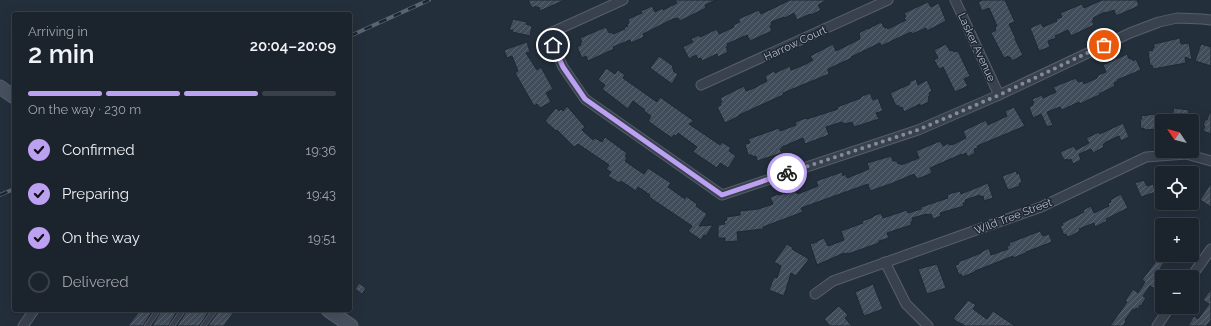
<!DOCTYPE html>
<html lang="en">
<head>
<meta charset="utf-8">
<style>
	body { margin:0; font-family:Raleway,sans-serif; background:#242b35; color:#f1f3f6; height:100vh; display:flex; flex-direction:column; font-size:15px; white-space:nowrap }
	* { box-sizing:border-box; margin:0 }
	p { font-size:13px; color:#a0a4aa }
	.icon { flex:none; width:22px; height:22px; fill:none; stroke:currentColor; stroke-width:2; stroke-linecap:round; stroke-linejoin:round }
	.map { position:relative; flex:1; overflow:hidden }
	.panel { position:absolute; left:12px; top:12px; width:340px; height:300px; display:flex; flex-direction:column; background:#1b232d; border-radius:4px; box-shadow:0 4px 16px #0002,0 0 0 1px #394049 }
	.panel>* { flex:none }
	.needle { width:26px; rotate:305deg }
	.tools { position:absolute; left:1155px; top:114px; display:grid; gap:8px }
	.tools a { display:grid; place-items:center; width:44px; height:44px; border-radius:4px; background:#1b232d; box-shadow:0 4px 16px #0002,0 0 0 1px #394049; font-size:20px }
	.pin { position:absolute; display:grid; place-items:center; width:34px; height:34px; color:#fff; margin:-17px; border:2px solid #fff; border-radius:50%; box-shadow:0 1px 4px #0007 }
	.courier { position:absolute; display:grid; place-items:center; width:40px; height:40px; margin:-20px; border:3px solid #bca0f2; border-radius:50%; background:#fff; color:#222; box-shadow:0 1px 5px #0007 }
	.headline em { font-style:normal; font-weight:600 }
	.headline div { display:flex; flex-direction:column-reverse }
	.headline { display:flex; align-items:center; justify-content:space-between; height:68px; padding:0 16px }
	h1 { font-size:26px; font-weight:600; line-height:30px }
	.bar { display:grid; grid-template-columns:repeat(4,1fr); gap:6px 4px; align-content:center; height:48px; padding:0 16px }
	.bar i { height:5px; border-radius:3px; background:#394049 }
	.bar .active { background:#bca0f2 }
	.bar p { grid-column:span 4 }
	ol { padding:0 16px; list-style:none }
	li { display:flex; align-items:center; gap:12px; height:44px }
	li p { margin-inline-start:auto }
	li .icon { padding:4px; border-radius:50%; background:#bca0f2; color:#111; stroke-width:4 }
	li:last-child { color:#a0a4aa }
	li i { width:22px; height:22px; border:2px solid #394049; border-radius:50% }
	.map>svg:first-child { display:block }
	.building { fill:url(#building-hatch); stroke:#1f2833 }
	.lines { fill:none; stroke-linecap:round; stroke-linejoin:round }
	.service-casing { stroke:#565f6a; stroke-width:6 }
	.minor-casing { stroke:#565f6a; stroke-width:11 }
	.secondary-casing { stroke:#565f6a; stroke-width:15 }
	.service { stroke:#38414d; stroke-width:4.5 }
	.minor { stroke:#38414d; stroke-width:9 }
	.secondary { stroke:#46505f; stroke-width:13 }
	.rail-casing { stroke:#5a6573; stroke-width:4 }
	.rail { stroke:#1d2631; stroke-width:2.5; stroke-dasharray:8; stroke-linecap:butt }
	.done { stroke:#828b97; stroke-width:4; stroke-dasharray:0 7.2 }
	.route { stroke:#bca0f2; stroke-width:5 }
	.labels { text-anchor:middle; stroke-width:3; stroke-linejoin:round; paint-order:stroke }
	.street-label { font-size:11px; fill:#b4bcc8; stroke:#1d2631 }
</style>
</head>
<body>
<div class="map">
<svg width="1211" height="326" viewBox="0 0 1211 326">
	<defs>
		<pattern id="building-hatch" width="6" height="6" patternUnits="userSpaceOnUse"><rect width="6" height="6" fill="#414d5b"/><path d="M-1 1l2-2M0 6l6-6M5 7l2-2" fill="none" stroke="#5a6571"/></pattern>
	</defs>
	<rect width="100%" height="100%" fill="#242f3c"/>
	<g class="building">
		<path d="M 528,0 L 565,0 L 540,11 L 539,7 L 537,8 L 536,6 L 532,8 Z"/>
		<path d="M 675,0 L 716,0 L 705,5 L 706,8 L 680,21 L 678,18 L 673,19 L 643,34 L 644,37 L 631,43 L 630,40 L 613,47 L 614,49 L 588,61 L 586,56 L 582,58 L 577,47 L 581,45 L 580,43 L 582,42 L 580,38 L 606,27 L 609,33 L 611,32 L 613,34 L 625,29 L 624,28 L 628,26 L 627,24 L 629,23 L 628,19 L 642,13 L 641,11 L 652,6 L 655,12 L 663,8 L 663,10 L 677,3 Z"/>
		<path d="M 790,0 L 827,0 L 818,5 L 821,10 L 811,15 L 810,14 L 797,20 L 794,13 L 785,18 L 784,17 L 771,22 L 772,25 L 770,26 L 772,31 L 750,41 L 747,35 L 727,44 L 728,46 L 726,47 L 728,52 L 718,57 L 717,54 L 702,61 L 701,58 L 698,59 L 696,55 L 689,59 L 683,47 L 693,42 L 691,39 L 699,35 L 700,37 L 717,29 L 719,34 L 734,27 L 733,25 L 740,22 L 738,19 L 759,10 L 761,14 Z"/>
		<path d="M 983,0 L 1005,0 L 1015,22 L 1009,24 L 1016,39 L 1015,39 L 1023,55 L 1012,61 L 1010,57 L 1009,58 L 1008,56 L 1004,58 L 991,33 L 995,31 L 996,30 L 995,27 L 997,26 L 989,8 L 982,11 L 978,2 Z"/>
		<path d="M 1102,0 L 1137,0 L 1139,6 L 1116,16 L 1114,10 L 1106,13 L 1105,12 L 1093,18 L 1094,20 L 1092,21 L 1094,25 L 1071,36 L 1068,30 L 1055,36 L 1056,38 L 1048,41 L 1050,47 L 1039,51 L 1030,28 L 1041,23 L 1043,27 L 1057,21 L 1056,19 L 1062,17 L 1060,13 L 1082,4 L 1084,8 Z"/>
		<path d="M 928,2 L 931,7 L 939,3 L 946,21 L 927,31 L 926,28 L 912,34 L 911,32 L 881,46 L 880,43 L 851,57 L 852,58 L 828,69 L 828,70 L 829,74 L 783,93 L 783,95 L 739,115 L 739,116 L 725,123 L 717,107 L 721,105 L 720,103 L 722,102 L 720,98 L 744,86 L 746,91 L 754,88 L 767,81 L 765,76 L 774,71 L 775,73 L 790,66 L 791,70 L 794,69 L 806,64 L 813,60 L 810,56 L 833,44 L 836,51 L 860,39 L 859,33 L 868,28 L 868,29 L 881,22 L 884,27 L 885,28 L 887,27 L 888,29 L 906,20 L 904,18 L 906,17 L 904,13 Z"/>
		<path d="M 513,19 L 527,22 L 526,24 L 532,26 L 530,36 L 512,32 L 513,30 L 509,30 Z"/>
		<path d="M 1180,38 L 1181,44 L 1189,43 L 1192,60 L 1185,57 L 1186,63 L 1153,69 L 1152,65 L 1150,66 L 1148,51 L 1153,50 L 1152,48 L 1154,48 L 1154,44 Z"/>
		<path d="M 527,42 L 530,52 L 526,53 L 537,70 L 541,67 L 553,89 L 546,93 L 551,102 L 540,108 L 537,104 L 534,106 L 515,73 L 518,71 L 512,56 L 507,58 L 504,50 Z"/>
		<path d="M 946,44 L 950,51 L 953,50 L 954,52 L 958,51 L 970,76 L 964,79 L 968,86 L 955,92 L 943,67 L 939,69 L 934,60 L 938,58 L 934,50 Z"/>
		<path d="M 1201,44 L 1211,47 L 1211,66 L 1195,61 Z"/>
		<path d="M 1127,54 L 1129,59 L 1131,58 L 1133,61 L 1136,59 L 1141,70 L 1117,80 L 1118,81 L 1114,83 L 1115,86 L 1099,94 L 1100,95 L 1092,98 L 1080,104 L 1079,102 L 1062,110 L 1060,107 L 1047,112 L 1053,125 L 1047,127 L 1041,114 L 1033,118 L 1029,107 L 1033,105 L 1032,103 L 1034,103 L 1032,99 L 1042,95 L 1043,98 L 1056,92 L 1053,87 L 1076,78 L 1078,82 L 1083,81 L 1084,84 L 1097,78 L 1098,75 L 1106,72 L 1103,65 Z"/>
		<path d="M 659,56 L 673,66 L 672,68 L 674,69 L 673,71 L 678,74 L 672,84 L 650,68 Z"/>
		<path d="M 606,68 L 615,74 L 618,70 L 625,75 L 623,78 L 657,102 L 660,97 L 694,121 L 689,124 L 720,145 L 722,142 L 731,148 L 729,151 L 736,156 L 728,168 L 720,163 L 717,168 L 693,152 L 697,147 L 678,133 L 676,136 L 674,135 L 672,138 L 663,132 L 648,121 L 651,116 L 644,111 L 645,110 L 633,101 L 628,109 L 602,89 L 605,85 L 598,80 Z"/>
		<path d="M 916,79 L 918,85 L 927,80 L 932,91 L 929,93 L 930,96 L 928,97 L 929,98 L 928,99 L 929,102 L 920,106 L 920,104 L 904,112 L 902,107 L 900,108 L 898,105 L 896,106 L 890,93 L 910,84 L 909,82 Z"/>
		<path d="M 870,93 L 873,100 L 878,98 L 883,111 L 876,113 L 879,119 L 854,127 L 852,122 L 845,124 L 842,122 L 826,127 L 829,135 L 805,144 L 803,138 L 782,147 L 782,149 L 780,149 L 782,153 L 757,161 L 756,156 L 753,157 L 752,155 L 748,155 L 745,144 L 750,143 L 748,139 L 779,128 L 780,131 L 796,125 L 795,122 L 806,118 L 807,119 L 838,109 L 837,107 L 861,98 L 860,97 Z"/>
		<path d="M 567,106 L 585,127 L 582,130 L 593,140 L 595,138 L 602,142 L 605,137 L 627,153 L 625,156 L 627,158 L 625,161 L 632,166 L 644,174 L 648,168 L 671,183 L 668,187 L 685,199 L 686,196 L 697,204 L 696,206 L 707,214 L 699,226 L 713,225 L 706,236 L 704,235 L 701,240 L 688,231 L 692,226 L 649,197 L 650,195 L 638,187 L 636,191 L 621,181 L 619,183 L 608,176 L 611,172 L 606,169 L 609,165 L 578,144 L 574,147 L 557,130 L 556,131 L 545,121 L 556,108 L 559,111 L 561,109 L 563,111 Z"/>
		<path d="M 1014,107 L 1025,126 L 977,146 L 978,148 L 974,149 L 975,153 L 968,157 L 966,153 L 962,155 L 962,154 L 930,168 L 932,172 L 928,175 L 917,179 L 914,174 L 893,183 L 870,191 L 868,184 L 801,208 L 803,212 L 763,227 L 763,229 L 737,232 L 738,241 L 725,242 L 725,238 L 718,238 L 718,225 L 725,224 L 724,221 L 727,220 L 726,217 L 740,215 L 740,211 L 758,209 L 773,204 L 770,197 L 779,194 L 779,195 L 795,190 L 796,193 L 798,193 L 798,194 L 818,186 L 816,181 L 842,172 L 843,176 L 846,174 L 847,178 L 869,169 L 867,163 L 891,156 L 893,161 L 897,161 L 898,164 L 901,163 L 901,165 L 919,158 L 916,151 L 940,141 L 943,146 L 949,143 L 949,145 L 951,144 L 952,145 L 966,138 L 963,131 L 986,120 L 988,125 L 1007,116 L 1005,111 Z"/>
		<path d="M 1174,108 L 1189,110 L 1187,121 L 1179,121 L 1179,119 L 1176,119 L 1176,117 L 1172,116 Z"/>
		<path d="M 1210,112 L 1211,112 L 1211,134 L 1203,131 L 1205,126 L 1203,126 L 1205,120 L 1207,120 Z"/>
		<path d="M 1155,114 L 1158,129 L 1144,130 L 1144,128 L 1141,129 L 1140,119 L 1142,119 L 1141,116 Z"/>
		<path d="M 1123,123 L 1129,137 L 1121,141 L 1119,136 L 1106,142 L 1103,145 L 1104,147 L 1093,153 L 1091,149 L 1079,154 L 1081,160 L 1073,164 L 1071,159 L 1068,161 L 1068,159 L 1064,160 L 1060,152 L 1074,146 L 1076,150 L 1089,143 L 1086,138 L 1099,132 L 1100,134 Z"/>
		<path d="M 1016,171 L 1017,174 L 1019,173 L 1022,182 L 1019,184 L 1020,186 L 1008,190 L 1002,176 Z"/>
		<path d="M 1144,180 L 1147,186 L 1153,184 L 1156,192 L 1141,197 L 1135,183 Z"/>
		<path d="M 988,183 L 993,198 L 984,201 L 983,196 L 980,197 L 980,195 L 965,200 L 966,203 L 963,203 L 964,206 L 940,213 L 941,216 L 933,219 L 931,214 L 928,215 L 927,214 L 912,218 L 913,221 L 911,222 L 911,225 L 887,233 L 889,238 L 879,241 L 879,243 L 848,254 L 848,253 L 844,254 L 844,253 L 817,265 L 810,244 L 817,242 L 817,241 L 824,238 L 828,246 L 831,245 L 844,240 L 841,231 L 863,223 L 862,221 L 873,217 L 873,216 L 881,213 L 883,218 L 907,210 L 908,213 L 921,209 L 921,207 L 948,198 L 947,195 L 952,193 L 960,191 L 961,194 Z"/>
		<path d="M 1211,183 L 1211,207 L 1200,200 Z"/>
		<path d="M 1121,194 L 1128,208 L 1106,219 L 1107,221 L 1095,227 L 1094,223 L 1079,229 L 1080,231 L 1071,236 L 1067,237 L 1066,234 L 1064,235 L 1060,226 L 1063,225 L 1062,223 L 1084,212 L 1083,210 L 1091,206 L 1094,213 L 1109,206 L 1108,203 L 1111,202 L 1110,200 Z"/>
		<path d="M 1040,231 L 1043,236 L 1049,234 L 1052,242 L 1026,252 L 1026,253 L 1013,258 L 1013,256 L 975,271 L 975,272 L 962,277 L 961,274 L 959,275 L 955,265 L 959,264 L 958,262 L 981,253 L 981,252 L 989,248 L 991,255 L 1008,249 L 1007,246 L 1010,245 L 1009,243 Z"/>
		<path d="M 787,244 L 793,248 L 792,249 L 809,259 L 796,276 L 791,273 L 784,296 L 769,290 L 774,277 L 777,278 L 781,266 L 774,262 Z"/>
		<path d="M 1156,255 L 1176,255 L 1170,264 L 1165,261 L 1156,275 L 1157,276 L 1156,279 L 1160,282 L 1155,289 L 1150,286 L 1143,296 L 1146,298 L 1141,306 L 1140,305 L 1138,309 L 1136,308 L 1135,310 L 1133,309 L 1125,320 L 1126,321 L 1123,326 L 1110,326 L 1127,302 L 1125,301 L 1133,289 L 1138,293 L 1145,282 L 1142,280 L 1159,257 Z"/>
		<path d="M 937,264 L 946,288 L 927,294 L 918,269 Z"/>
		<path d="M 359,283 L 366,288 L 362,294 L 355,289 Z"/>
		<path d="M 873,284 L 883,309 L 864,316 L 855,292 Z"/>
		<path d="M 1211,289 L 1211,320 L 1207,325 L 1209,326 L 1188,326 L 1194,316 L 1198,319 L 1209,304 L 1203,300 Z"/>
		<path d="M 968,300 L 976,305 L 973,309 L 987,319 L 993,311 L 1015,326 L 965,326 L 961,323 L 961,324 L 953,319 Z"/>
		<path d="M 839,306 L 848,315 L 845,318 L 852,326 L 830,326 L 824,319 Z"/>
		<path d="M 140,310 L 153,310 L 143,326 L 128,326 Z"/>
		<path d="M 162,310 L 178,310 L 168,326 L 152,326 Z"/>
		<path d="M 187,310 L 210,310 L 199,326 L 177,326 Z"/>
		<path d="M 219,310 L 235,310 L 224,326 L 208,326 Z"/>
	</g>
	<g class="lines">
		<defs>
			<g id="service">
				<path d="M 147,326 L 158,310"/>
				<path d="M 172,326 L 183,310"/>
				<path d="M 203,326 L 215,310"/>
			</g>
			<g id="minor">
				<path d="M 623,0 L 548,34 L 563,67 L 585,99 L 722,195 L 918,130 L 999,95 L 1130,33 L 1159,22 L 1177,18 L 1202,19 L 1211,20"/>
				<path d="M 955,0 L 999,95"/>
				<path d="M 701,85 L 888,0"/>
				<path d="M 885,262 L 906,304 L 928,326"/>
				<path d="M 1191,277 L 1211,249"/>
				<path d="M 815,294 L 833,281 L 1041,207 L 1146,157 L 1186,154 L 1211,161"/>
				<path d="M 23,326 L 34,310"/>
				<path d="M 1157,326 L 1170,307"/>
			</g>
			<g id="secondary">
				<path d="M 0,87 L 14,97"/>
				<path d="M 328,310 L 351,326"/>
			</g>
		</defs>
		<use href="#service" class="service-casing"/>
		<use href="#minor" class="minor-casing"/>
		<use href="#secondary" class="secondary-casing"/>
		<use href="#service" class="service"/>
		<use href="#minor" class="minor"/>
		<use href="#secondary" class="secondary"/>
		<defs>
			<g id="rail">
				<path d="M 350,36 L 429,0"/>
				<path d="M 0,195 L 14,189"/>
			</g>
		</defs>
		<use href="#rail" class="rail-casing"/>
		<use href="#rail" class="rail"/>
	</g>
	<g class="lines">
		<path class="done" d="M 787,173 L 918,130 L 999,95 L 1104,45"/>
		<path class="route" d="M 553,45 L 563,67 L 585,99 L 722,195 L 787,173"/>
	</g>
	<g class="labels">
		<g class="street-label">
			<text transform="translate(795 43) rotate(-25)" y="4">Harrow Court</text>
			<text transform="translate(977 47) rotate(65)" y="4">Lasker Avenue</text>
			<text transform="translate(1013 216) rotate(-21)" y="4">Wild Tree Street</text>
		</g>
	</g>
</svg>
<div class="tools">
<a><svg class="needle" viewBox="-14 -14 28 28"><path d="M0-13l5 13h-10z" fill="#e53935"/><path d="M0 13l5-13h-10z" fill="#a0a4aa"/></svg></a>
<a><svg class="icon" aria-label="locate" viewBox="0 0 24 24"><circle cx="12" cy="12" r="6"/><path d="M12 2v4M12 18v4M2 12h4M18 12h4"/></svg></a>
<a>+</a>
<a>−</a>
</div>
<div class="pin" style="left:1104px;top:45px;background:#ea580c"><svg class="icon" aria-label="bag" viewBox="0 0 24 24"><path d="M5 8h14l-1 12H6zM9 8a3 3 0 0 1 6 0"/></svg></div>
<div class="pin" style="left:553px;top:45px;background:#1f2937"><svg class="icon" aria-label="home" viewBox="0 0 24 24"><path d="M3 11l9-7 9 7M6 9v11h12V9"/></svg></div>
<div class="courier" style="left:787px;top:173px"><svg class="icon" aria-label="bike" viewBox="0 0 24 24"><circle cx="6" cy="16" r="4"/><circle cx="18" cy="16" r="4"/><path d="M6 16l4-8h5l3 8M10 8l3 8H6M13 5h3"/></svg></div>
<section class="panel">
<div class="headline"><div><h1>2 min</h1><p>Arriving in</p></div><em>20:04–20:09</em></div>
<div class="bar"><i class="active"></i><i class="active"></i><i class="active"></i><i></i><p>On the way · 230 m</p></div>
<ol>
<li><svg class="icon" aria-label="check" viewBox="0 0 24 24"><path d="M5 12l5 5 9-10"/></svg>Confirmed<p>19:36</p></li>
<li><svg class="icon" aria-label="check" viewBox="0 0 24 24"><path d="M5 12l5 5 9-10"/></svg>Preparing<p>19:43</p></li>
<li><svg class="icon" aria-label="check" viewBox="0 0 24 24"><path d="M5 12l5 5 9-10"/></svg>On the way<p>19:51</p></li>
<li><i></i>Delivered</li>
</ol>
</section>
</div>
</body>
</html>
